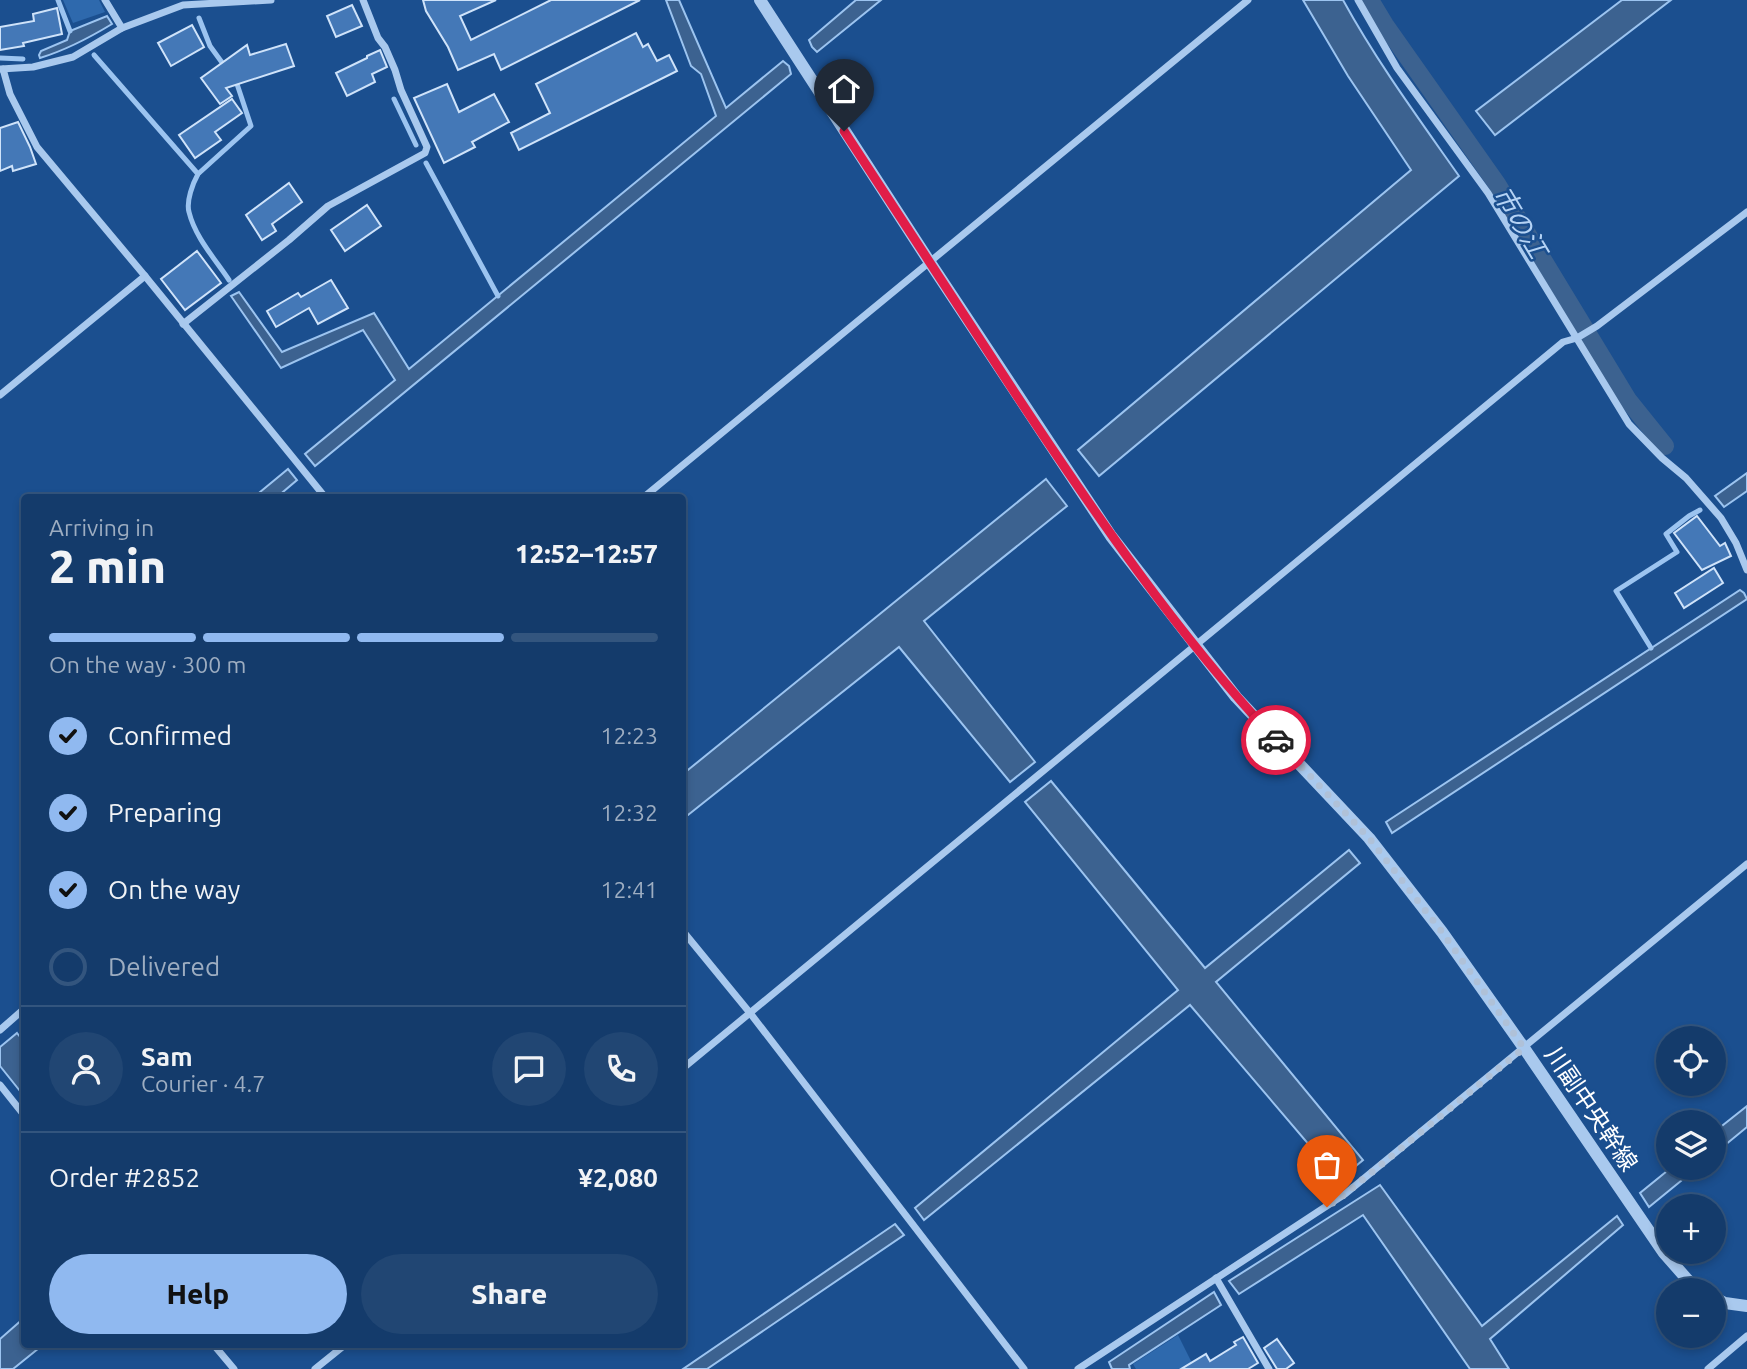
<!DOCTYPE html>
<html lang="en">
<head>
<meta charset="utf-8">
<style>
	body { margin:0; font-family:Ubuntu,"Noto Sans JP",sans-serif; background:#214673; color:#f1f3f6; height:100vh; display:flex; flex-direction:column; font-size:26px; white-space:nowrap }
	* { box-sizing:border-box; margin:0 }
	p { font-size:23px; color:#9dadc1 }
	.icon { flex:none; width:38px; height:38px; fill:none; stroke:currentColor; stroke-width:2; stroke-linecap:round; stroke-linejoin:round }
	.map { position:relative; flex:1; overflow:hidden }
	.sheet { position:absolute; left:21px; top:494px; width:665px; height:854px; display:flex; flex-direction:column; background:#143b6b; border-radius:7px; box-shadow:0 4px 10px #0003,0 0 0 2px #33557e }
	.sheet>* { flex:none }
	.buttons { position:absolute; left:1656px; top:1026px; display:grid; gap:14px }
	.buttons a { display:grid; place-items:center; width:70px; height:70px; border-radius:50%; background:#143b6b; box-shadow:0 4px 10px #0003,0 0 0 2px #33557e; font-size:35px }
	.pin { position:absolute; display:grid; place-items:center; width:60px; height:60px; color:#fff; margin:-72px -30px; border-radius:50% 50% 50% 0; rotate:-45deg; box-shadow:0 0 7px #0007 }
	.pin .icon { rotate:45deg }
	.courier { position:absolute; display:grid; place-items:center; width:70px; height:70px; margin:-35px; border:5px solid #e11d48; border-radius:50%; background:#fff; color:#222; box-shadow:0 2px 9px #0007 }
	.summary em { font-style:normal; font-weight:800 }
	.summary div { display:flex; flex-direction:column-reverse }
	.summary { display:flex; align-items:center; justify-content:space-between; height:119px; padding:0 28px }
	h1 { font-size:46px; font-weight:800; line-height:52px }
	.bar { display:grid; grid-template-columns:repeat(4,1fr); gap:10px 7px; align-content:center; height:84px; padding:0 28px }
	.bar i { height:9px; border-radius:5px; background:#33557e }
	.bar .current { background:#90b9f0 }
	.bar p { grid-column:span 4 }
	.line { display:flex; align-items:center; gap:18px; padding:0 28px; border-top:2px solid #33557e }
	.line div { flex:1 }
	.round { display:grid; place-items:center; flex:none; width:74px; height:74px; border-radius:37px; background:#214673 }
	ol { padding:0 28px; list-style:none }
	li { display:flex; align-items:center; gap:21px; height:77px }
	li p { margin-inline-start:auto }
	li .icon { padding:7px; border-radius:50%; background:#90b9f0; color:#111; stroke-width:4 }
	li:last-child { color:#9dadc1 }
	li i { width:38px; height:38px; border:4px solid #33557e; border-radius:50% }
	.button { display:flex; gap:14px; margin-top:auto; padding:14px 28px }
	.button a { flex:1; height:80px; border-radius:42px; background:#90b9f0; color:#111; font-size:28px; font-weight:800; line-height:80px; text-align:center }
	.button a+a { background:#214673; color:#f1f3f6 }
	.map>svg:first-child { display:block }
	.green { fill:#2e69ad }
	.water { fill:#3c6290; stroke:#9cc4f0; stroke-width:2 }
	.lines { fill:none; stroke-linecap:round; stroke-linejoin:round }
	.stream { stroke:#9cc4f0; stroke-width:5 }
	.canal { stroke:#3c6290; stroke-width:18 }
	.building { fill:#4478b7; stroke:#cfe3fa; stroke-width:2 }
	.minor { stroke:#a9c9ee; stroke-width:7 }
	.tertiary { stroke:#a9c9ee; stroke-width:12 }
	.done { stroke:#afc1d8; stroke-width:7; stroke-dasharray:0 12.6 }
	.route { stroke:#e11d48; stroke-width:9 }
	.labels { text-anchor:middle; stroke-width:5; stroke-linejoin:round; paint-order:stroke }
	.street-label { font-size:24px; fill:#fff; stroke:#1b4f8f }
	.water-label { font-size:26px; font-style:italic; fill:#b5d3f5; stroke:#1b4f8f }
</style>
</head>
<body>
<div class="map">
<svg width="1747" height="1369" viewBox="0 0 1747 1369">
	<rect width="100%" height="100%" fill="#1b4f8f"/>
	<g class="green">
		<path d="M 63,0 L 99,0 L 105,12 L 73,23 Z"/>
		<path d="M 1178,1335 L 1195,1369 L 1136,1369 L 1133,1364 Z"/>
	</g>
	<g class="water">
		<path d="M 666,0 L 679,0 L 726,108 L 783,61 L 789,66 L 791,74 L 315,466 L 305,454 L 395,380 L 363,330 L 281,368 L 231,296 L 239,292 L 282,352 L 374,313 L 409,369 L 716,116 L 701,74 L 691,66 Z"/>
		<path d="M 856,0 L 881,0 L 817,52 L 812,47 L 809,40 Z"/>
		<path d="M 1303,0 L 1343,0 C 1377,62 1419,119 1459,176 L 1099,476 L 1078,450 L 1411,170 L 1348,76 Z"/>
		<path d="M 1622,0 L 1671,0 L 1495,135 L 1476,111 Z"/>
		<path d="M 107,16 L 112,24 C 89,38 66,50 40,58 L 39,55 L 41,51 L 67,40 L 70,31 Z"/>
		<path d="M 288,469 L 297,480 L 277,497 L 254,497 Z"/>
		<path d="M 1747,473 L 1747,491 L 1724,507 L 1715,496 Z"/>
		<path d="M 1046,479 L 1067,506 L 924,621 L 1035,762 L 1010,782 L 899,647 L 683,819 L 683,774 Z"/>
		<path d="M 1740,590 L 1744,593 L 1747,599 L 1392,833 L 1386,822 Z"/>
		<path d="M 1051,781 L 1205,968 L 1349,850 L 1360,863 L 1216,982 L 1363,1160 L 1339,1180 L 1190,1005 L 924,1220 L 915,1208 L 1178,990 L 1025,802 Z"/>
		<path d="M 17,1033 L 24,1042 L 24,1096 L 0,1066 L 0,1047 Z"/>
		<path d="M 1747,1106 L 1747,1127 L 1713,1155 L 1713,1133 Z"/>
		<path d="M 1672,1167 L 1698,1167 L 1649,1207 L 1640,1193 Z"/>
		<path d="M 1380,1185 L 1482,1326 L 1617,1216 L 1623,1225 L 1490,1339 L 1509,1369 L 1470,1369 L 1363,1215 L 1239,1294 L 1229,1281 Z"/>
		<path d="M 895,1224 L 904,1235 L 707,1369 L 683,1369 Z"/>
		<path d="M 1214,1292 L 1221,1305 L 1129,1365 L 1130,1369 L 1112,1369 L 1109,1362 Z"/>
		<path d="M 24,1318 L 24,1344 L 44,1344 L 13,1369 L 0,1369 L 0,1339 Z"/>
	</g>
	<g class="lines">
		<g class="stream">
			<path d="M 58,0 L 70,31"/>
			<path d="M 199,18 L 210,46 L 226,68"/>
			<path d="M 94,55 L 198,174"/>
			<path d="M 0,58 L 23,59"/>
			<path d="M 394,99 L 416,145"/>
			<path d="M 426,163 L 498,296"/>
			<path d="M 229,280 C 215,259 195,237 189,212 C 186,201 193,183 198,174 L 251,126 L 237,84 L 233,79"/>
			<path d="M 1651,648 L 1616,591 L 1677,552 L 1666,534 L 1689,516 L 1700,510"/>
		</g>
		<path class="canal" d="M 1370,0 L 1385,25 L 1497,184 L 1628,400 L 1665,446"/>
	</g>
	<g class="building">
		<path d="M 423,0 L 496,0 L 460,16 L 471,40 L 551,0 L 640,0 L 501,70 L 494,54 L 458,70 L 448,47 L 426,11 Z"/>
		<path d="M 352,5 L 362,26 L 336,37 L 327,16 Z"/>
		<path d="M 57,8 L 62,34 L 23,43 L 24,46 L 0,50 L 0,27 L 34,21 L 33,14 Z"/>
		<path d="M 192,25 L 204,47 L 171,66 L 158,43 Z"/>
		<path d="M 636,33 L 643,47 L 648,44 L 657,61 L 669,55 L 677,71 L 519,150 L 511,133 L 550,113 L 536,84 Z"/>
		<path d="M 286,44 L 294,66 L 226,88 L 232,96 L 220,104 L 201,78 L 247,45 L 250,55 Z"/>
		<path d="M 380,50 L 387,67 L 372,74 L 375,82 L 347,96 L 336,73 L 367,58 L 367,56 Z"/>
		<path d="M 447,84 L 459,112 L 494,94 L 509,122 L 472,142 L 475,147 L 444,163 L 414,98 Z"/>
		<path d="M 232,99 L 242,113 L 215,132 L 221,140 L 195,158 L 179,135 Z"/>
		<path d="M 18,122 L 30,147 L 36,164 L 13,171 L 12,166 L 0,171 L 0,128 Z"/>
		<path d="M 289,183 L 302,202 L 272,224 L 276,231 L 262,240 L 246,215 Z"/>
		<path d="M 367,205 L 381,226 L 345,251 L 331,230 Z"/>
		<path d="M 197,251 L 221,283 L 185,310 L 161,279 Z"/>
		<path d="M 331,280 L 348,308 L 318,324 L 309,308 L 276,327 L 267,311 L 298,293 L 301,297 Z"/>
		<path d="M 1697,516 L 1720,546 L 1725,543 L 1731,556 L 1702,570 L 1674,533 Z"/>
		<path d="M 1714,568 L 1723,583 L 1684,608 L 1675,593 Z"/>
		<path d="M 1243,1337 L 1258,1363 L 1248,1369 L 1181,1369 L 1206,1354 L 1210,1361 L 1236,1345 L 1234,1342 Z"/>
		<path d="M 1277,1339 L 1294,1363 L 1286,1369 L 1277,1369 L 1264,1348 Z"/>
	</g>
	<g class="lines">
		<g class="minor">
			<path d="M 105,0 L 122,28"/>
			<path d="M 1358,0 L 1397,68 L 1488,193 L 1629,424 L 1662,458 L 1686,478 L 1721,518 L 1736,543 L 1747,570"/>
			<path d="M 1,69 L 33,67 L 73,57 L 122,28 L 183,5 L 271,0"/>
			<path d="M 3,69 L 10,94 L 37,147 L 145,276 L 325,497"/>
			<path d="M 183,324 L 289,240 L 328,206 L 425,153 L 427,147 L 401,90 L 395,70 L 385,47 L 378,38 L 363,0"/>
			<path d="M 0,395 L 145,276"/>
			<path d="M 644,497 L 1248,0"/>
			<path d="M 682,930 L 750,1013 L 1024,1369"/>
			<path d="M 0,1030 L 24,1009"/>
			<path d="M 682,1069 L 1563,342 L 1577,338 L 1597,326 L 1747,212"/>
			<path d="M 0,1085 L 24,1115"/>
			<path d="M 1216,1278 L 1269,1369"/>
			<path d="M 213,1344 L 234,1369"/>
			<path d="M 315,1369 L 346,1344"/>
			<path d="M 1078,1369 L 1345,1194 L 1747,864"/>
			<path d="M 1708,1369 L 1747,1336"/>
		</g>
		<g class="tertiary">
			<path d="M 760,0 L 929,261 L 1111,536 L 1236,697 L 1369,838 L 1442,932 L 1524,1048 L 1664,1253 L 1693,1286 L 1700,1290"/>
			<path d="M 1713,1297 L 1725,1303 L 1747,1306"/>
		</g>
	</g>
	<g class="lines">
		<path class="done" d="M 1276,740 L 1369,838 L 1442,932 L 1524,1048 L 1345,1194 L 1327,1207"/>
		<path class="route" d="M 844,131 C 901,218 958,306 1015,393 C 1095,514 1177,634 1276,740"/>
	</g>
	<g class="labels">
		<g class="street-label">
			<text transform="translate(1591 1109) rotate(56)" y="8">川副中央幹線</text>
		</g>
		<g class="water-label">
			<text transform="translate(1520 222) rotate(59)" y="9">市の江</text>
		</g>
	</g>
</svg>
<div class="buttons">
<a><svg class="icon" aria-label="locate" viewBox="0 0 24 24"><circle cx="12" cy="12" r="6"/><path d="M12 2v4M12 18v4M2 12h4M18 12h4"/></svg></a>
<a><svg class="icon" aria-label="layers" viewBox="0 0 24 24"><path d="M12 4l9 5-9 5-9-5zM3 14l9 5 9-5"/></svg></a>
<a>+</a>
<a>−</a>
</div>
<div class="pin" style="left:1327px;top:1207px;background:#ea580c"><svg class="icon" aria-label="bag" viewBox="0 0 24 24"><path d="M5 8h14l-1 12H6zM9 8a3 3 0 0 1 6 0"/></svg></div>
<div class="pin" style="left:844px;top:131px;background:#1f2937"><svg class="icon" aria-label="home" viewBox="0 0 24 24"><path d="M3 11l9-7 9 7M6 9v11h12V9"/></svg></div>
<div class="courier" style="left:1276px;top:740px"><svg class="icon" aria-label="car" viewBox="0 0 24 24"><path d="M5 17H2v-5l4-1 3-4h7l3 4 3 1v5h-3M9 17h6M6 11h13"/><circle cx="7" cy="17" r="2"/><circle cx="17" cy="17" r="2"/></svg></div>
<section class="sheet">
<div class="summary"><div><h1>2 min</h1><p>Arriving in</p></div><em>12:52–12:57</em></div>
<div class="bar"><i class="current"></i><i class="current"></i><i class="current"></i><i></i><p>On the way · 300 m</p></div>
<ol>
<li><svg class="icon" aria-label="check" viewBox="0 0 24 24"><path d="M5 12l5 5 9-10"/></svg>Confirmed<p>12:23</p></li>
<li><svg class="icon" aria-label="check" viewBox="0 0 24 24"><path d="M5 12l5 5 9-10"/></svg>Preparing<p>12:32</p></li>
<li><svg class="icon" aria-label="check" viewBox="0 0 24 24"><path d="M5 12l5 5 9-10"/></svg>On the way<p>12:41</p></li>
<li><i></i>Delivered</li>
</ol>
<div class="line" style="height:126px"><a class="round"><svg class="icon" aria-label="person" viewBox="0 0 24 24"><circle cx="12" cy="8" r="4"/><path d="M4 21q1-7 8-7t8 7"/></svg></a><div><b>Sam</b><p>Courier · 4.7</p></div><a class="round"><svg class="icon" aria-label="chat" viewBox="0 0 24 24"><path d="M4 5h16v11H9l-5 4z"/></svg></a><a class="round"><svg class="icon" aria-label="phone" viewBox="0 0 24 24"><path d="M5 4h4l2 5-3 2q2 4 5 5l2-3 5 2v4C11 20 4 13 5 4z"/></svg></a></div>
<div class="line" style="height:91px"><div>Order #2852</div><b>¥2,080</b></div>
<div class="button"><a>Help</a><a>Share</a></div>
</section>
</div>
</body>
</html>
